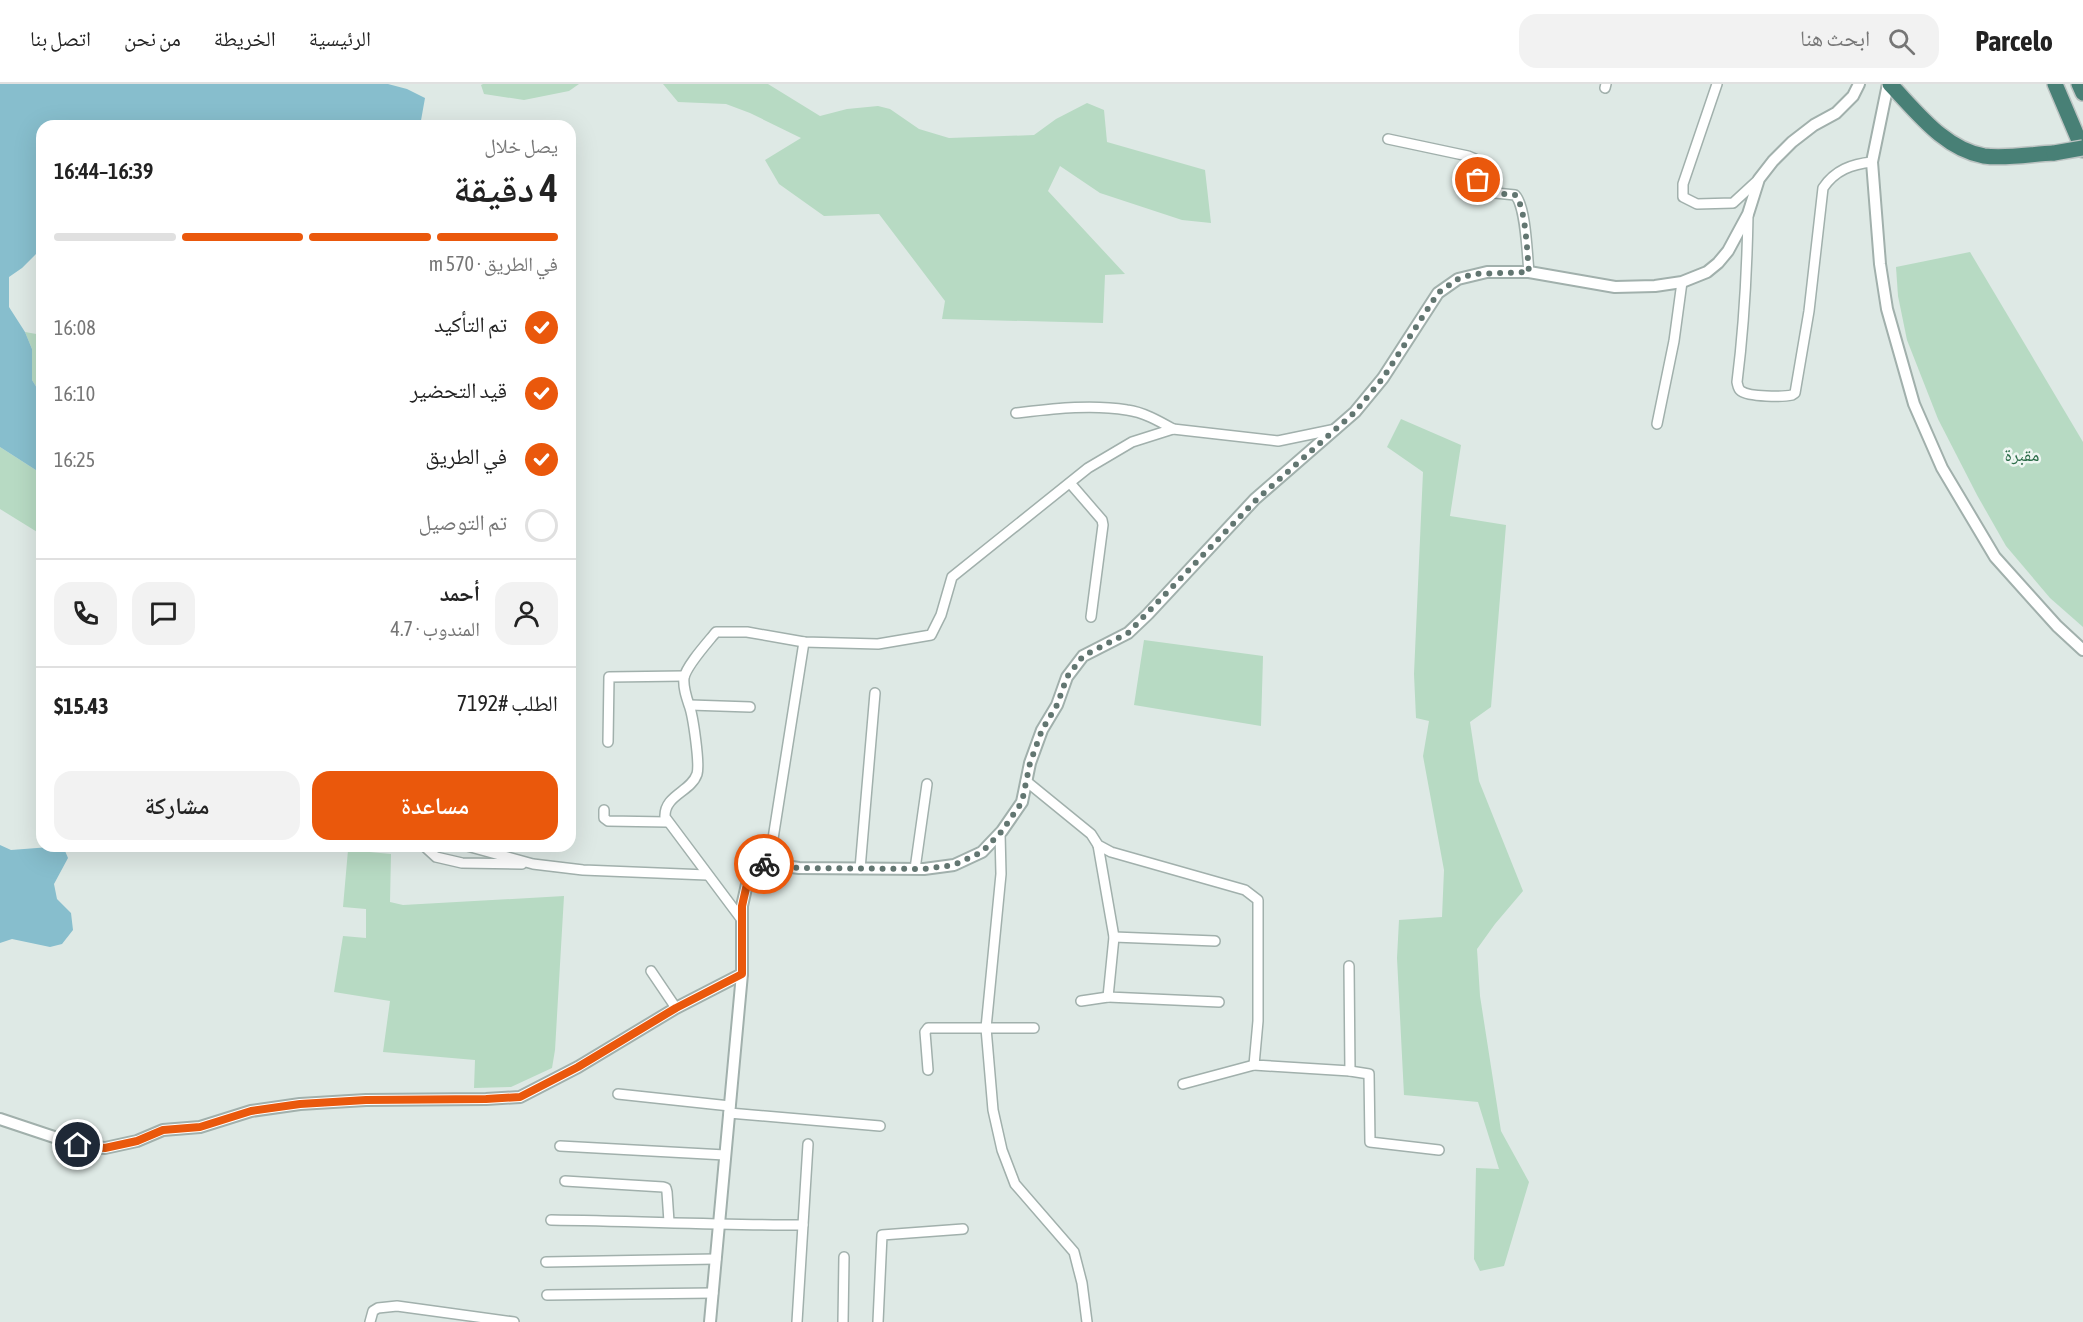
<!DOCTYPE html>
<html lang="ar">
<head>
<meta charset="utf-8">
<style>
	body { margin:0; font-family:"Asap Condensed","Noto Naskh Arabic",sans-serif; background:#f2f2f2; color:#222; direction:rtl; height:100vh; display:flex; flex-direction:column; font-size:22px; white-space:nowrap }
	* { box-sizing:border-box; margin:0 }
	p { font-size:20px; color:#767676 }
	.icon { flex:none; width:33px; height:33px; fill:none; stroke:currentColor; stroke-width:2; stroke-linecap:round; stroke-linejoin:round }
	.map { position:relative; flex:1; overflow:hidden; direction:ltr }
	.sheet { position:absolute; left:36px; top:36px; width:540px; height:732px; display:flex; flex-direction:column; background:#fff; border-radius:18px; box-shadow:0 6px 24px #0002; direction:rtl }
	.sheet>* { flex:none }
	.pin { position:absolute; display:grid; place-items:center; width:51px; height:51px; color:#fff; margin:-26px; border:3px solid #fff; border-radius:50%; box-shadow:0 2px 6px #0007 }
	.courier { position:absolute; display:grid; place-items:center; width:60px; height:60px; margin:-30px; border:4px solid #ea580c; border-radius:50%; background:#fff; color:#222; box-shadow:0 2px 8px #0007 }
	.headline em { font-style:normal; font-weight:600 }
	.headline div { display:flex; flex-direction:column-reverse }
	.headline { display:flex; align-items:center; justify-content:space-between; height:102px; padding:0 18px }
	h1 { font-size:39px; font-weight:600; line-height:45px }
	.bar { display:grid; grid-template-columns:repeat(4,1fr); gap:9px 6px; align-content:center; height:72px; padding:0 18px }
	.bar i { height:8px; border-radius:4px; background:#e0e0e0 }
	.bar .selected { background:#ea580c }
	.bar p { grid-column:span 4 }
	.line { display:flex; align-items:center; gap:15px; padding:0 18px; border-top:2px solid #e0e0e0 }
	.line div { flex:1 }
	.round { display:grid; place-items:center; flex:none; width:63px; height:63px; border-radius:18px; background:#f2f2f2 }
	ol { padding:0 18px; list-style:none }
	li { display:flex; align-items:center; gap:18px; height:66px }
	li p { margin-inline-start:auto }
	li .icon { padding:6px; border-radius:50%; background:#ea580c; color:#fff; stroke-width:4 }
	li:last-child { color:#767676 }
	li i { width:33px; height:33px; border:3px solid #e0e0e0; border-radius:50% }
	.primary-button { display:flex; gap:12px; margin-top:auto; padding:12px 18px }
	.primary-button a { flex:1; height:69px; border-radius:18px; background:#ea580c; color:#fff; font-size:24px; font-weight:600; line-height:69px; text-align:center }
	.primary-button a+a { background:#f2f2f2; color:#222 }
	header { display:flex; align-items:center; gap:36px; box-sizing:border-box; height:84px; padding:0 30px; background:#fff; border-bottom:2px solid #e0e0e0 }
	header strong { font-size:28px }
	nav { display:flex; gap:33px; margin-inline-start:auto; font-size:21px }
	.search { width:420px; height:54px; background:#f2f2f2; display:flex; align-items:center; gap:15px; box-sizing:border-box; padding:0 21px; border-radius:18px; color:#767676; font-size:22px }
	.map>svg:first-child { display:block }
	.green { fill:#b7dac3 }
	.water { fill:#87becd }
	.lines { fill:none; stroke-linecap:round; stroke-linejoin:round }
	.minor-casing { stroke:#a1b0ac; stroke-width:12 }
	.tertiary-casing { stroke:#a1b0ac; stroke-width:14 }
	.trunk-casing { stroke:#bcc3c2; stroke-width:18 }
	.minor { stroke:#fff; stroke-width:9 }
	.tertiary { stroke:#fff; stroke-width:10 }
	.trunk { stroke:#488076; stroke-width:15 }
	.trunk-bridge-casing { stroke:#bcc3c2; stroke-width:18; stroke-linecap:butt }
	.trunk-bridge { stroke:#488076; stroke-width:15 }
	.done { stroke:#627671; stroke-width:6; stroke-dasharray:0 10.8 }
	.route { stroke:#ea580c; stroke-width:8 }
	.labels { text-anchor:middle; stroke-width:5; stroke-linejoin:round; paint-order:stroke }
	.park-label { font-size:18px; fill:#2c6d49; stroke:#eef6f2 }
</style>
</head>
<body>
<header>
<strong>Parcelo</strong>
<div class="search"><svg class="icon" aria-label="search" viewBox="0 0 24 24"><circle cx="10" cy="10" r="6"/><path d="M15 15l6 6"/></svg>ابحث هنا</div>
<nav><a>الرئيسية</a><a>الخريطة</a><a>من نحن</a><a>اتصل بنا</a></nav>
</header>
<div class="map">
<svg width="2083" height="1238" viewBox="0 0 2083 1238">
	<rect width="100%" height="100%" fill="#dee9e5"/>
	<g class="green">
		<path d="M 483,0 L 579,0 L 569,7 L 524,16 L 484,10 L 481,1 Z"/>
		<path d="M 663,0 L 768,0 L 820,32 L 847,25 L 878,22 L 890,25 L 919,45 L 949,54 L 1034,51 L 1056,35 L 1087,19 L 1104,26 L 1107,58 L 1205,86 L 1211,139 L 1182,136 L 1100,109 L 1060,82 L 1048,107 L 1125,190 L 1105,191 L 1103,239 L 942,235 L 945,217 L 879,130 L 824,132 L 779,100 L 765,76 L 801,54 L 750,29 L 726,20 L 678,18 Z"/>
		<path d="M 1970,168 L 2083,358 L 2083,543 L 2050,514 L 2006,462 L 1977,411 L 1938,335 L 1907,256 L 1898,212 L 1896,183 Z"/>
		<path d="M 25,248 L 42,251 L 42,312 L 32,296 L 32,265 Z"/>
		<path d="M 1401,335 L 1461,361 L 1450,432 L 1506,441 L 1491,623 L 1470,638 L 1479,697 L 1523,807 L 1495,840 L 1477,865 L 1480,912 L 1501,1047 L 1529,1098 L 1504,1182 L 1480,1187 L 1474,1175 L 1476,1084 L 1499,1085 L 1478,1018 L 1404,1011 L 1397,874 L 1399,836 L 1442,833 L 1444,786 L 1423,672 L 1429,637 L 1416,634 L 1414,590 L 1423,388 L 1387,363 Z"/>
		<path d="M 0,363 L 42,390 L 42,451 L 0,425 Z"/>
		<path d="M 1144,556 L 1263,572 L 1261,642 L 1134,621 Z"/>
		<path d="M 348,766 L 391,770 L 390,818 L 403,821 L 564,812 L 555,966 L 552,984 L 511,1003 L 474,1004 L 475,976 L 383,968 L 390,917 L 334,908 L 343,852 L 366,854 L 366,825 L 343,823 Z"/>
	</g>
	<g class="water">
		<path d="M 0,0 L 388,0 L 407,5 L 425,14 L 420,42 L 42,42 L 42,164 L 22,184 L 9,193 L 9,223 L 25,248 L 32,265 L 32,296 L 42,312 L 42,390 L 0,363 Z"/>
		<path d="M 0,761 L 11,766 L 63,762 L 68,774 L 54,800 L 57,815 L 71,829 L 73,846 L 62,860 L 50,863 L 12,855 L 0,859 Z"/>
	</g>
	<g class="lines">
		<defs>
			<g id="minor">
				<path d="M 1717,0 L 1683,100 L 1683,113 L 1697,120 L 1733,119 L 1758,96"/>
				<path d="M 1605,4 L 1606,0"/>
				<path d="M 1388,55 L 1468,72 L 1475,75 L 1478,96 L 1486,108 L 1515,111 C 1526,122 1527,170 1529,188"/>
				<path d="M 1748,131 C 1747,187 1744,243 1737,298 C 1738,302 1738,305 1741,307 C 1749,313 1783,313 1792,311 L 1795,309 L 1809,227 L 1823,104 C 1835,86 1852,80 1872,78"/>
				<path d="M 1016,329 C 1052,325 1090,320 1127,326 C 1143,328 1159,337 1173,345"/>
				<path d="M 1657,340 L 1674,257 L 1682,198"/>
				<path d="M 1070,399 L 1102,436 L 1103,441 L 1091,533"/>
				<path d="M 690,621 L 750,623"/>
				<path d="M 608,658 L 609,593 L 684,592"/>
				<path d="M 1026,697 L 1091,750 L 1098,761 L 1111,768 L 1245,806 L 1258,816 L 1258,937 L 1254,981 L 1350,987 L 1369,990 L 1370,1058 L 1439,1066"/>
				<path d="M 604,726 L 604,734 L 608,737 L 667,738"/>
				<path d="M 1000,749 L 1001,790 L 986,944 L 993,1026 L 1002,1066 L 1015,1100 L 1074,1168 L 1082,1199 L 1087,1238"/>
				<path d="M 1098,761 L 1114,853 L 1108,913 L 1219,918"/>
				<path d="M 424,762 L 436,773 L 462,779 L 522,780"/>
				<path d="M 467,762 L 533,780 L 583,786 L 707,791"/>
				<path d="M 769,780 L 804,558"/>
				<path d="M 860,785 L 875,609"/>
				<path d="M 915,785 L 927,700"/>
				<path d="M 742,836 L 665,733 C 664,711 691,708 697,690 C 700,680 693,631 689,621 C 686,612 683,603 684,594 C 686,582 708,558 716,548 L 747,548 L 804,558 L 878,560 L 931,551 L 941,531 L 952,493 L 1088,384 L 1132,358 L 1173,345 L 1278,357 L 1336,345"/>
				<path d="M 1114,853 L 1215,857"/>
				<path d="M 1349,882 L 1350,987"/>
				<path d="M 651,887 L 676,924"/>
				<path d="M 1081,917 L 1108,913"/>
				<path d="M 928,986 L 925,948 L 928,944 L 1034,944"/>
				<path d="M 1183,1000 L 1254,981"/>
				<path d="M 618,1010 L 730,1022"/>
				<path d="M 729,1029 L 880,1042"/>
				<path d="M 560,1062 L 725,1071"/>
				<path d="M 565,1097 L 663,1103 L 666,1104 L 667,1108 L 669,1138"/>
				<path d="M 551,1136 C 635,1137 719,1141 803,1141"/>
				<path d="M 546,1178 L 716,1175"/>
				<path d="M 547,1211 L 713,1209"/>
				<path d="M 370,1238 L 373,1227 L 378,1224 L 397,1222 L 514,1238"/>
				<path d="M 797,1238 L 808,1060"/>
				<path d="M 843,1238 L 844,1173"/>
				<path d="M 878,1238 L 882,1151 L 963,1145"/>
			</g>
			<g id="tertiary">
				<path d="M 1888,0 L 1872,78 L 1880,180 L 1887,225 L 1914,320 L 1942,384 L 1995,473 L 2057,542 L 2083,566"/>
				<path d="M 0,1035 L 78,1061 L 105,1064 L 137,1057 L 163,1046 L 200,1043 L 251,1027 L 300,1020 L 366,1016 L 486,1015 L 520,1013 L 578,983 L 676,924 L 742,890"/>
				<path d="M 710,1238 L 742,890 L 742,822 L 750,787 L 753,783 L 769,780 L 799,784 L 924,785 L 954,781 L 982,768 L 1002,747 L 1022,718 L 1030,679 L 1042,646 L 1057,621 L 1067,593 L 1083,572 L 1128,549 L 1148,530 L 1255,415 L 1355,328 L 1383,294 L 1438,209 L 1458,195 L 1487,188 L 1529,188 L 1615,203 L 1655,202 L 1682,198 L 1707,188 L 1718,179 L 1728,167 L 1748,130 L 1759,95 L 1773,77 L 1792,58 L 1814,41 L 1836,29 L 1853,12 L 1859,0"/>
			</g>
			<g id="trunk">
				<path d="M 1890,0 C 1916,27 1944,65 1984,72 C 2006,75 2032,70 2054,69"/>
				<path d="M 2055,0 L 2083,66"/>
				<path d="M 2079,0 L 2083,9"/>
			</g>
		</defs>
		<use href="#minor" class="minor-casing"/>
		<use href="#tertiary" class="tertiary-casing"/>
		<use href="#trunk" class="trunk-casing"/>
		<use href="#minor" class="minor"/>
		<use href="#tertiary" class="tertiary"/>
		<use href="#trunk" class="trunk"/>
		<defs>
			<path id="trunk-bridge" d="M 2054,69 L 2083,64"/>
		</defs>
		<use href="#trunk-bridge" class="trunk-bridge-casing"/>
		<use href="#trunk-bridge" class="trunk-bridge"/>
	</g>
	<g class="lines">
		<path class="done" d="M 764,780 L 799,784 L 924,785 L 954,781 L 982,768 L 1002,747 L 1022,718 L 1030,679 L 1042,646 L 1057,621 L 1067,593 L 1083,572 L 1128,549 L 1256,416 L 1355,328 L 1383,294 L 1438,209 L 1458,195 L 1473,190 L 1529,188 C 1527,170 1526,122 1515,111 L 1486,108 L 1478,96"/>
		<path class="route" d="M 78,1061 L 105,1064 L 137,1057 L 163,1046 L 200,1043 L 251,1027 L 300,1020 L 366,1016 L 486,1015 L 520,1013 L 578,983 L 676,924 L 742,890 L 742,822 L 750,787 L 753,783 L 764,780"/>
	</g>
	<g class="labels">
		<g class="park-label">
			<text x="2022" y="377">مقبرة</text>
		</g>
	</g>
</svg>
<div class="pin" style="left:1478px;top:96px;background:#ea580c"><svg class="icon" aria-label="bag" viewBox="0 0 24 24"><path d="M5 8h14l-1 12H6zM9 8a3 3 0 0 1 6 0"/></svg></div>
<div class="pin" style="left:78px;top:1061px;background:#1f2937"><svg class="icon" aria-label="home" viewBox="0 0 24 24"><path d="M3 11l9-7 9 7M6 9v11h12V9"/></svg></div>
<div class="courier" style="left:764px;top:780px"><svg class="icon" aria-label="bike" viewBox="0 0 24 24"><circle cx="6" cy="16" r="4"/><circle cx="18" cy="16" r="4"/><path d="M6 16l4-8h5l3 8M10 8l3 8H6M13 5h3"/></svg></div>
<section class="sheet">
<div class="headline"><div><h1>4 دقيقة</h1><p>يصل خلال</p></div><em>16:39–16:44</em></div>
<div class="bar"><i class="selected"></i><i class="selected"></i><i class="selected"></i><i></i><p>في الطريق · 570 m</p></div>
<ol>
<li><svg class="icon" aria-label="check" viewBox="0 0 24 24"><path d="M5 12l5 5 9-10"/></svg>تم التأكيد<p>16:08</p></li>
<li><svg class="icon" aria-label="check" viewBox="0 0 24 24"><path d="M5 12l5 5 9-10"/></svg>قيد التحضير<p>16:10</p></li>
<li><svg class="icon" aria-label="check" viewBox="0 0 24 24"><path d="M5 12l5 5 9-10"/></svg>في الطريق<p>16:25</p></li>
<li><i></i>تم التوصيل</li>
</ol>
<div class="line" style="height:108px"><a class="round"><svg class="icon" aria-label="person" viewBox="0 0 24 24"><circle cx="12" cy="8" r="4"/><path d="M4 21q1-7 8-7t8 7"/></svg></a><div><b>أحمد</b><p>المندوب · 4.7</p></div><a class="round"><svg class="icon" aria-label="chat" viewBox="0 0 24 24"><path d="M4 5h16v11H9l-5 4z"/></svg></a><a class="round"><svg class="icon" aria-label="phone" viewBox="0 0 24 24"><path d="M5 4h4l2 5-3 2q2 4 5 5l2-3 5 2v4C11 20 4 13 5 4z"/></svg></a></div>
<div class="line" style="height:78px"><div>الطلب #7192</div><b>$15.43</b></div>
<div class="primary-button"><a>مساعدة</a><a>مشاركة</a></div>
</section>
</div>
</body>
</html>
